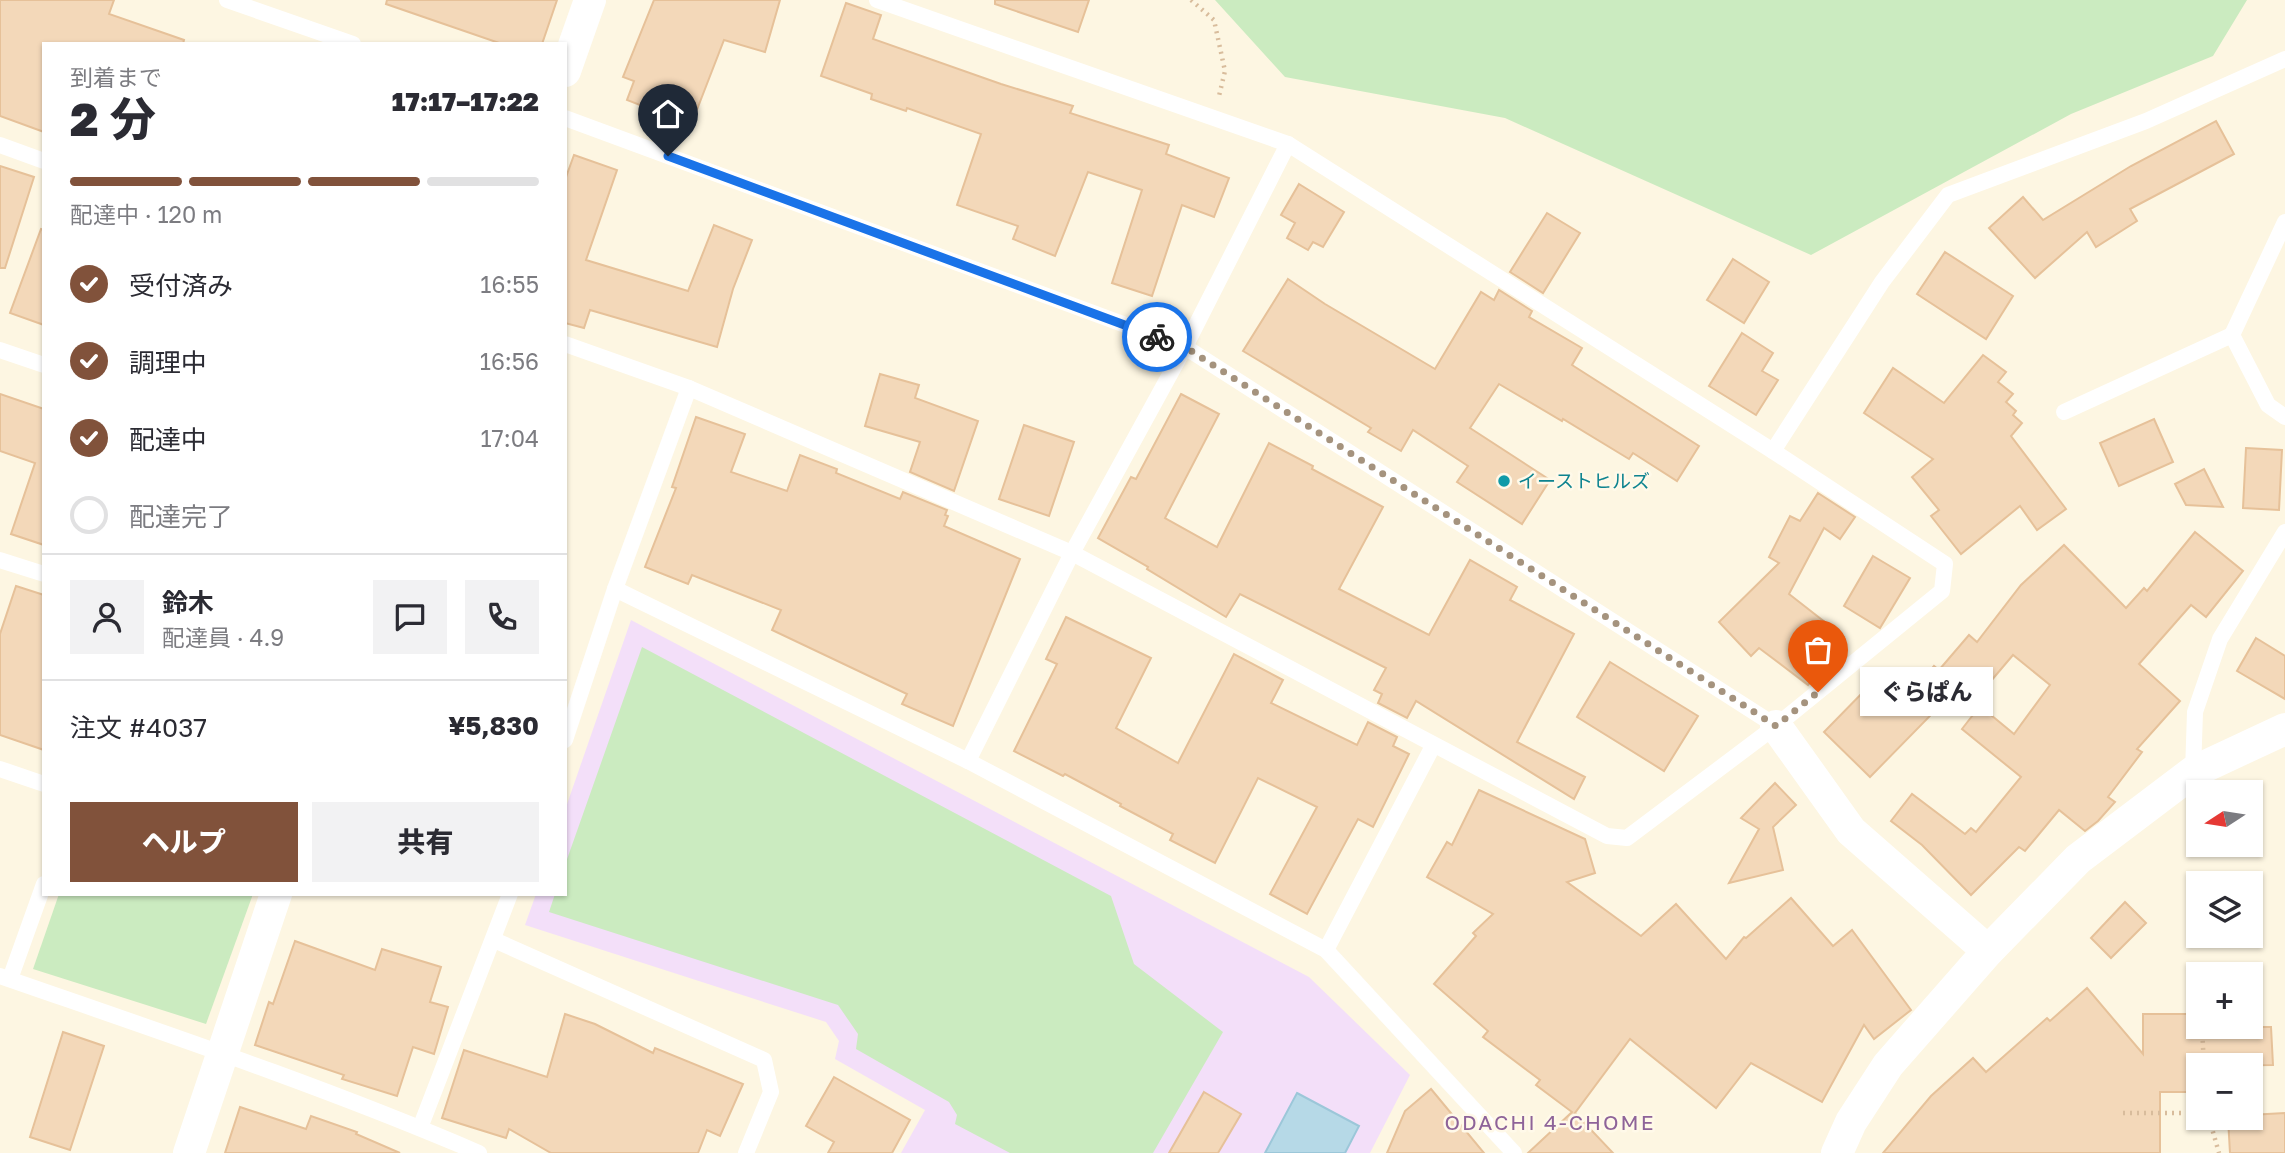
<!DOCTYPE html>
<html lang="ja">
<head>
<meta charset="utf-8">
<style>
	body { margin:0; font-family:"Golos Text","Noto Sans JP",sans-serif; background:#f2f2f3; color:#2b2b33; height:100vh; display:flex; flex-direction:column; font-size:26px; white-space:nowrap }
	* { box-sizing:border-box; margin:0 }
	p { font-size:23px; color:#7c7c81 }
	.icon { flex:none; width:38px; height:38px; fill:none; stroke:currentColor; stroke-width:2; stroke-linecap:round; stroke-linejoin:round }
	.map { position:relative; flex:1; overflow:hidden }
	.sheet { position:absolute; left:42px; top:42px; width:525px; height:854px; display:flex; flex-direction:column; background:#fff; border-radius:0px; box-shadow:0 2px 5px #0004 }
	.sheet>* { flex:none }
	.needle { width:46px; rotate:258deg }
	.buttons { position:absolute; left:2186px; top:780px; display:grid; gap:14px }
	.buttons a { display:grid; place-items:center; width:77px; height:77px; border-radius:0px; background:#fff; box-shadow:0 2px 5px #0004; font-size:35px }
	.pin { position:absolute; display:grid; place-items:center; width:60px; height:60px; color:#fff; margin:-72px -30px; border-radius:50% 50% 50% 0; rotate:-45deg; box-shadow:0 0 7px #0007 }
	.pin .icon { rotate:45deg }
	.courier { position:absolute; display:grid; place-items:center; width:70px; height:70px; margin:-35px; border:5px solid #1a73e8; border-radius:50%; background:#fff; color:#222; box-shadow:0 2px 9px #0007 }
	.bubble { position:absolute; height:49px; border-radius:0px; background:#fff; box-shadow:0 2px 5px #0004; font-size:23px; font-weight:800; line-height:49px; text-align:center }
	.head em { font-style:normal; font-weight:800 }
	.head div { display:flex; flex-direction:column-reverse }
	.head { display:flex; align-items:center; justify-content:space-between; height:119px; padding:0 28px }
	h1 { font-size:46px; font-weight:800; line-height:52px }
	.bar { display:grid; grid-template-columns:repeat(4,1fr); gap:10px 7px; align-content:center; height:84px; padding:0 28px }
	.bar i { height:9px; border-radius:5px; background:#e1e1e2 }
	.bar .selected { background:#81523b }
	.bar p { grid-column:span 4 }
	.line { display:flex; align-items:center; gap:18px; padding:0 28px; border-top:2px solid #e1e1e2 }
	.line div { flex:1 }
	.round { display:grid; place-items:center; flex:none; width:74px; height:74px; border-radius:0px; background:#f2f2f3 }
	ol { padding:0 28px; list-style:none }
	li { display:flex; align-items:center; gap:21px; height:77px }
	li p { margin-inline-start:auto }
	li .icon { padding:7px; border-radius:50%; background:#81523b; color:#fff; stroke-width:4 }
	li:last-child { color:#7c7c81 }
	li i { width:38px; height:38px; border:4px solid #e1e1e2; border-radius:50% }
	.primary-button { display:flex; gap:14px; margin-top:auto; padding:14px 28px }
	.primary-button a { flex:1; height:80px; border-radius:0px; background:#81523b; color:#fff; font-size:28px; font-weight:800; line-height:80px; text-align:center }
	.primary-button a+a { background:#f2f2f3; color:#2b2b33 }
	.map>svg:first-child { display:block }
	.education { fill:#f3dff9 }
	.green { fill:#cbebc0 }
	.water { fill:#b6d9e7; stroke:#9cc7d9; stroke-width:2 }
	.building { fill:#f3d8b9; stroke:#e6c199; stroke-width:2 }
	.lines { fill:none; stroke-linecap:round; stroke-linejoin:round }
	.path { stroke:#d8bc9c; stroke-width:4.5; stroke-dasharray:2 5; stroke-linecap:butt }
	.lane { stroke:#fff; stroke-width:16 }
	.street { stroke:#fff; stroke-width:32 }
	.done { stroke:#a5937e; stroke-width:7; stroke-dasharray:0 12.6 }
	.route { stroke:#1a73e8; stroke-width:9 }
	.culture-dot { fill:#0f9aa8; stroke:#fff9e9; stroke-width:2.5 }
	.labels { text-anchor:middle; stroke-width:5; stroke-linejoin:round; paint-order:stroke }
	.culture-label { font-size:19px; fill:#0d838f; stroke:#fff9e9; text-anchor:start }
	.neighbourhood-label { font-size:21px; letter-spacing:2px; fill:#8e6399; stroke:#fff9e9 }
</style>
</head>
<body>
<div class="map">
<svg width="2285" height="1153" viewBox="0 0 2285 1153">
	<rect width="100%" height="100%" fill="#fdf6e2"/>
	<path class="education" d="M 631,620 L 1309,977 L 1410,1075 L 1370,1153 L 901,1153 L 925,1110 L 835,1059 L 839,1041 L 826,1022 L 525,925 L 536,894 L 565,894 L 565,810 Z"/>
	<g class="green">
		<path d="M 1215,0 L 2247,0 L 2213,56 L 2071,114 L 1811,255 L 1505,118 L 1285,77 Z"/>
		<path d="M 642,647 L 1111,896 L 1134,964 L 1223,1032 L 1153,1153 L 1010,1153 L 955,1124 L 957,1115 L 949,1102 L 856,1049 L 858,1034 L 838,1005 L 549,912 L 555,894 L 565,894 L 565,865 Z"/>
		<path d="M 59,894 L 253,894 L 206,1024 L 33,969 Z"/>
	</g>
	<path class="water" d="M 1297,1093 L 1359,1126 L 1345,1153 L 1265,1153 Z"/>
	<g class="building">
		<path d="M 0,0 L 114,0 L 109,14 L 184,40 L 183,44 L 44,44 L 44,132 L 0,116 Z"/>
		<path d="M 387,0 L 557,0 L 542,44 L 502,44 L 386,4 Z"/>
		<path d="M 654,0 L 780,0 L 765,52 L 724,40 L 691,125 L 627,100 L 634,81 L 623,77 Z"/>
		<path d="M 995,0 L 1089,0 L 1078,32 L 995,4 Z"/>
		<path d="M 846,3 L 881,15 L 873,39 L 1001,84 L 1073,106 L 1070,113 L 1169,145 L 1166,154 L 1229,178 L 1214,217 L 1182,205 L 1152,296 L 1112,283 L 1142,190 L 1088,172 L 1055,256 L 1013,239 L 1018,226 L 957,205 L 981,134 L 907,108 L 906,111 L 871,99 L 872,94 L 821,76 Z"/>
		<path d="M 2216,121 L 2234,154 L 2130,209 L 2137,221 L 2096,247 L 2087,232 L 2035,278 L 1989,228 L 2023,197 L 2043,220 L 2131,166 Z"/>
		<path d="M 574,155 L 617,170 L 586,260 L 688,291 L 714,225 L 752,240 L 733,289 L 717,347 L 590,310 L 584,328 L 565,323 L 565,180 Z"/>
		<path d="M 0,166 L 34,177 L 5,268 L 0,268 Z"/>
		<path d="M 1299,184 L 1344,212 L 1323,247 L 1313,242 L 1308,250 L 1287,238 L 1295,223 L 1281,215 Z"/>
		<path d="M 1547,213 L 1580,233 L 1543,293 L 1510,272 Z"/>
		<path d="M 41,229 L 44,230 L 44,325 L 10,313 Z"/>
		<path d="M 1945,252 L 2013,296 L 1986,339 L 1917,294 Z"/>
		<path d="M 1733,259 L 1769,282 L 1744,323 L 1707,300 Z"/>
		<path d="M 1288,279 L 1325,304 L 1435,369 L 1481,292 L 1494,300 L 1499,290 L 1532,311 L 1529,317 L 1582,348 L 1572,365 L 1699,446 L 1677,481 L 1633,453 L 1629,459 L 1563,419 L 1562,421 L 1499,384 L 1470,428 L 1550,480 L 1522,524 L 1457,482 L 1468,466 L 1413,430 L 1401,451 L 1368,432 L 1371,428 L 1243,351 Z"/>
		<path d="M 1742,333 L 1773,353 L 1762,371 L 1778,380 L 1756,415 L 1709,386 Z"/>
		<path d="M 1983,355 L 2006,372 L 1998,382 L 2013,394 L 2006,402 L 2016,411 L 2013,415 L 2022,423 L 2011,436 L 2066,509 L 2037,530 L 2020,506 L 1961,554 L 1931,516 L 1939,510 L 1912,477 L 1933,459 L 1864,413 L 1893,368 L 1944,403 Z"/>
		<path d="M 880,374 L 919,385 L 915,398 L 978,421 L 954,491 L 910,472 L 920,442 L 865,426 Z"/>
		<path d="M 0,394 L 44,409 L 44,545 L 11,534 L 35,463 L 0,451 Z"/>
		<path d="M 1181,394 L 1219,414 L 1165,518 L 1217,547 L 1269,443 L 1313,466 L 1312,469 L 1383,507 L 1339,589 L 1429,635 L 1470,560 L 1517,587 L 1510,600 L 1574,634 L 1517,742 L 1585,777 L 1574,799 L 1416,701 L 1407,718 L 1378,703 L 1382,694 L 1374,690 L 1386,668 L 1240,594 L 1226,617 L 1147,569 L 1148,567 L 1098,538 L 1131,477 L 1136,479 Z"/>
		<path d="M 696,417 L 745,434 L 731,472 L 787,491 L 800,455 L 837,469 L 836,473 L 900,499 L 903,492 L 947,510 L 945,515 L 948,516 L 944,526 L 1020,559 L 953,726 L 902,704 L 907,694 L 772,630 L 781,610 L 692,575 L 688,584 L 645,567 L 676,488 L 672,487 Z"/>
		<path d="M 2154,419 L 2173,462 L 2119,486 L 2100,443 Z"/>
		<path d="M 1024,425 L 1074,442 L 1049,516 L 999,499 Z"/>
		<path d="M 2246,448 L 2282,450 L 2279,510 L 2243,508 Z"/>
		<path d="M 2204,469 L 2223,507 L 2186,505 L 2175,484 Z"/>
		<path d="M 1818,493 L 1855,517 L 1840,539 L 1824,528 L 1789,594 L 1844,637 L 1808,685 L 1759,648 L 1751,656 L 1719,622 L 1779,563 L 1769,557 L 1790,516 L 1800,521 Z"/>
		<path d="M 2195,532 L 2243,571 L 2206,617 L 2191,605 L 2139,664 L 2180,701 L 2137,749 L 2142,752 L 2108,797 L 2115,802 L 2098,821 L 2085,831 L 2059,810 L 2025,851 L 2019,847 L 1971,895 L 1922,845 L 1891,821 L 1912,794 L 1965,834 L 1971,828 L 1976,832 L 2021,777 L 1962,729 L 1980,706 L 2014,734 L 2050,685 L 2013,655 L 1985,688 L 1970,675 L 1870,777 L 1824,732 L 1873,682 L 1899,708 L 1934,666 L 1939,670 L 1969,635 L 1977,642 L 2021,585 L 2064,545 L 2126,608 L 2144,588 L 2147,591 Z"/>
		<path d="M 1873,556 L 1910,578 L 1880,628 L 1844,606 Z"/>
		<path d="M 16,586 L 44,595 L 44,750 L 0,735 L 0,634 Z"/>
		<path d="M 1066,617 L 1151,658 L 1116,728 L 1178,763 L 1234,654 L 1283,680 L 1271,703 L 1357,745 L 1368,722 L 1397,737 L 1393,746 L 1409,754 L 1373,827 L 1358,819 L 1307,914 L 1270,894 L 1317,807 L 1258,778 L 1215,863 L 1170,840 L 1173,834 L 1120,806 L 1121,804 L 1065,774 L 1063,776 L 1014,751 L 1057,664 L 1046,659 Z"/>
		<path d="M 2256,638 L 2285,656 L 2285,699 L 2237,671 Z"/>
		<path d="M 1610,662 L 1698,716 L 1664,771 L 1577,717 Z"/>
		<path d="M 1775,783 L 1796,805 L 1773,827 L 1783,870 L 1729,883 L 1759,829 L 1741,818 Z"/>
		<path d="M 1479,790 L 1585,839 L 1595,873 L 1567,882 L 1641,936 L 1676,904 L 1726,959 L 1744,937 L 1746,938 L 1791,898 L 1833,946 L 1852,930 L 1911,1010 L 1874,1039 L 1864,1025 L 1822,1102 L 1751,1063 L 1716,1108 L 1630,1039 L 1575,1113 L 1613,1153 L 1528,1153 L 1572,1112 L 1536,1085 L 1540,1080 L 1483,1037 L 1488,1031 L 1434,984 L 1476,936 L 1473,933 L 1493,914 L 1427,877 L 1447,842 L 1452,845 Z"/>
		<path d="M 2125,902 L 2146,923 L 2111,958 L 2091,938 Z"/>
		<path d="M 295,941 L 375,970 L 382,949 L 441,967 L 430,1002 L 448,1007 L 434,1054 L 413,1047 L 397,1096 L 342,1079 L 344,1075 L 255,1045 L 269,1002 L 273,1004 Z"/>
		<path d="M 2087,988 L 2143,1054 L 2143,1014 L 2188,1014 L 2188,1027 L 2271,1027 L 2273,1065 L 2188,1066 L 2188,1092 L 2160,1092 L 2160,1153 L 1883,1153 L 1931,1096 L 1973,1058 L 1986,1072 L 2047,1018 L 2050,1021 Z"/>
		<path d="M 565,1014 L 595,1024 L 653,1053 L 655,1048 L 743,1084 L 720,1136 L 707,1130 L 698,1153 L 551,1153 L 509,1129 L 506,1138 L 442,1118 L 464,1050 L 547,1077 Z"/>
		<path d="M 63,1032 L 104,1046 L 70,1150 L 30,1137 Z"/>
		<path d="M 834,1077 L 910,1120 L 892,1153 L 828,1153 L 834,1142 L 806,1126 Z"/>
		<path d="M 1431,1089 L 1484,1153 L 1387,1153 L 1405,1111 Z"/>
		<path d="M 1204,1092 L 1241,1114 L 1218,1153 L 1169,1153 Z"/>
		<path d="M 240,1107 L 306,1129 L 311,1116 L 357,1132 L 356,1134 L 400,1153 L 225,1153 Z"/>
		<path d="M 2285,1113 L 2285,1153 L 2230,1153 L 2228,1118 L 2250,1118 L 2250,1115 Z"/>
	</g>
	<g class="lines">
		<g class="path">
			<path d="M 1191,0 L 1214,20 L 1225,71 L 1219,96"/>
			<path d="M 2202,1027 L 2204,1066"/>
			<path d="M 2123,1113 L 2198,1113"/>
			<path d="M 2209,1118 L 2219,1153"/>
		</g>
		<g class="lane">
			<path d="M 227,0 L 353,44"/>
			<path d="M 565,118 L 1185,347 L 1776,726"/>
			<path d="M 0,145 L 44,161"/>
			<path d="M 2285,222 L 2232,335 L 2268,405 L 2285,417"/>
			<path d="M 565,344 L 689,388 L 1072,553 L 1607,836 L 1627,838 L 1776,726 L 1942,591 L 1945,564 L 1773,451 L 1288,144 L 877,0"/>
			<path d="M 0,350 L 44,365"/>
			<path d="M 2064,412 L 2232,335"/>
			<path d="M 1773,451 L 1882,282 L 1948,195 L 2146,121 L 2285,59"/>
			<path d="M 0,560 L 44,574"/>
			<path d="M 615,589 L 968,761 L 1326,950 L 1433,746"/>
			<path d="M 565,740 L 615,589 L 689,388"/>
			<path d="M 968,761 L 1072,553 L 1185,347 L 1288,144"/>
			<path d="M 0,769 L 44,784"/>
			<path d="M 2193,772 L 2195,712 L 2220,639 L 2285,532"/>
			<path d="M 494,940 L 764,1060 L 771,1092 L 746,1153"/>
			<path d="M 1326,950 L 1514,1153"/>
			<path d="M 0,976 C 161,1032 323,1086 479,1153"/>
			<path d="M 10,979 L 44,884"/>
			<path d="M 420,1128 L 510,894"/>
		</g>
		<g class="street">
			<path d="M 565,71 L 590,0"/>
			<path d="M 1776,726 L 1851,831 L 1988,951"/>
			<path d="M 189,1153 L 276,894"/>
			<path d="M 1837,1153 L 1851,1122 L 1888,1065 L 1988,951 L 2078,859 L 2193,772 L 2285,729"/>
		</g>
	</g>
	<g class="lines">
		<path class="done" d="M 1157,337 L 1185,347 L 1776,726 L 1818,692"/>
		<path class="route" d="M 668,156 L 1157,337"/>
	</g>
	<circle class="culture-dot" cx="1504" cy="481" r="7"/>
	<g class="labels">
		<g class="culture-label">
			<text x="1518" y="488">イーストヒルズ</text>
		</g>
		<g class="neighbourhood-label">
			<text x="1550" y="1130">ODACHI 4-CHOME</text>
		</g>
	</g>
</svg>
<div class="buttons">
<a><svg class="needle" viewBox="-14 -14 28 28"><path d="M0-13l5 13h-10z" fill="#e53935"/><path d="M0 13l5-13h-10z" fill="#7c7c81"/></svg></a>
<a><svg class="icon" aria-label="layers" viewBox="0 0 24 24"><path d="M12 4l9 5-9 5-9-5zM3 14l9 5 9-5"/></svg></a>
<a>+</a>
<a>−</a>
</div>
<div class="pin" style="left:1818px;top:692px;background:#ea580c"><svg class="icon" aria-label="bag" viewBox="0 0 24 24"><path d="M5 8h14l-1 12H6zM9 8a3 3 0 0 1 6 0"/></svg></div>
<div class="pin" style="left:668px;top:156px;background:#1f2937"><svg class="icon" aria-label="home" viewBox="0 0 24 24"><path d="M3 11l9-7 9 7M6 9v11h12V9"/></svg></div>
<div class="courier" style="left:1157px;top:337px"><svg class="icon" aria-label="bike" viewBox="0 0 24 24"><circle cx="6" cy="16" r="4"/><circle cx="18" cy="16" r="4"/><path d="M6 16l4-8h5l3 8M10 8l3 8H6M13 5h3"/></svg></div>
<div class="bubble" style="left:1860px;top:667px;width:133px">ぐらぱん</div>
<section class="sheet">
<div class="head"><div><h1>2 分</h1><p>到着まで</p></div><em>17:17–17:22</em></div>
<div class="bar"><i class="selected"></i><i class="selected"></i><i class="selected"></i><i></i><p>配達中 · 120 m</p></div>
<ol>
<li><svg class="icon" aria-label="check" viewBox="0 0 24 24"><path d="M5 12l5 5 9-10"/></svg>受付済み<p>16:55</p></li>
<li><svg class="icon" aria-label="check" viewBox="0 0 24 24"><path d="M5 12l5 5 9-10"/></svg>調理中<p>16:56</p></li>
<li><svg class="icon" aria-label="check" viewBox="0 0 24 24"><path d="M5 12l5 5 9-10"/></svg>配達中<p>17:04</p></li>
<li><i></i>配達完了</li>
</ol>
<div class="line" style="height:126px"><a class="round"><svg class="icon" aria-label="person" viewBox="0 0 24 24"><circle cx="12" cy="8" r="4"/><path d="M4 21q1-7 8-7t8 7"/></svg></a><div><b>鈴木</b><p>配達員 · 4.9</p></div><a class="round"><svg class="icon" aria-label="chat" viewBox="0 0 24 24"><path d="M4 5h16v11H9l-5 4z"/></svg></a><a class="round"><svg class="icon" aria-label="phone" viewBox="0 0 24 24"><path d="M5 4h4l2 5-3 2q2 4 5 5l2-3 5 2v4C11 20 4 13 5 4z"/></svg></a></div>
<div class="line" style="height:91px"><div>注文 #4037</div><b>¥5,830</b></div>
<div class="primary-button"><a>ヘルプ</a><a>共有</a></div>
</section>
</div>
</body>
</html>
